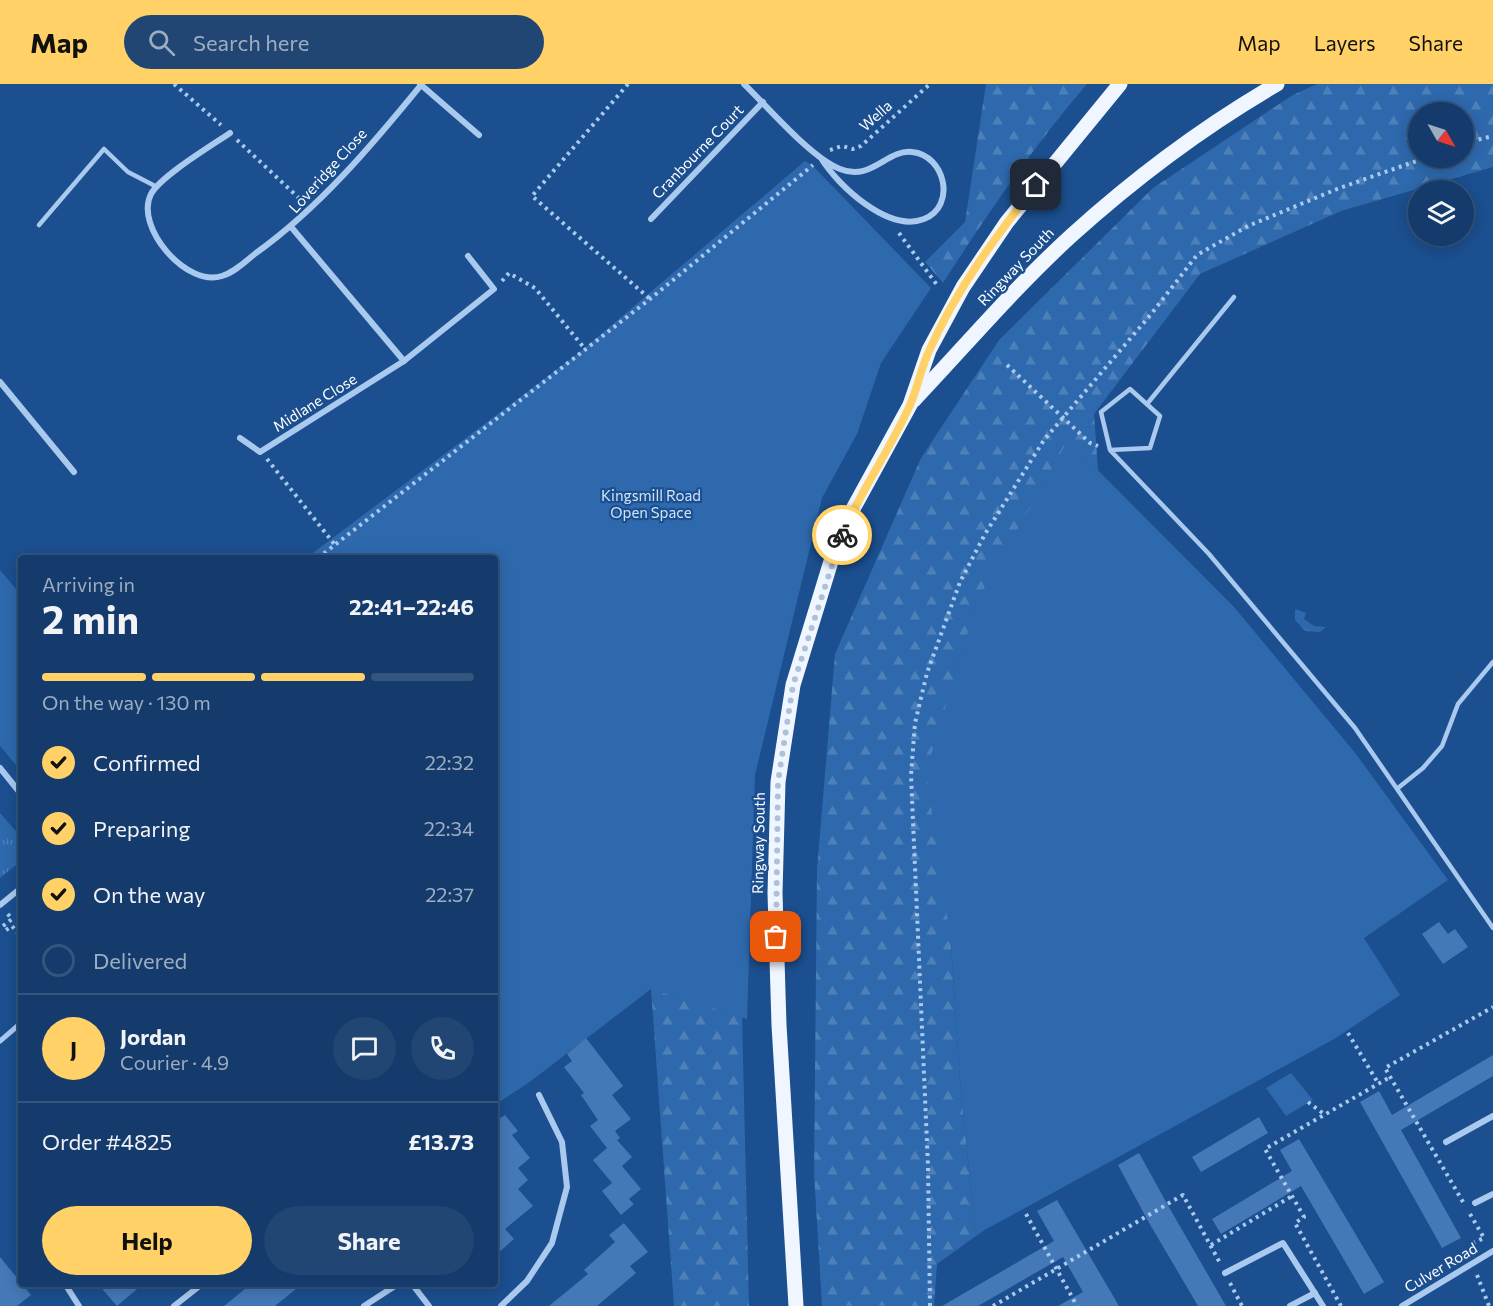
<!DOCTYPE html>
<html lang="en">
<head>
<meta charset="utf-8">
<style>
	body { margin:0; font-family:Commissioner,sans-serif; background:#214673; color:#f1f3f6; height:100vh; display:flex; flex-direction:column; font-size:22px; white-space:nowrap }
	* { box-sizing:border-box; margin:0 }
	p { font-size:20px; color:#9dadc1 }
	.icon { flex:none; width:33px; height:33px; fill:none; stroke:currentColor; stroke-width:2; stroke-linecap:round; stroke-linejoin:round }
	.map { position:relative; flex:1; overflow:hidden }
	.drawer { position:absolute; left:18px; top:471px; width:480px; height:732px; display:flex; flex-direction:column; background:#143b6b; border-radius:6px; box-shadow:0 3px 15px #0003,0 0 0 2px #33557e }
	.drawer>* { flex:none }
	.needle { width:39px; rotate:129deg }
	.fabs { position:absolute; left:1408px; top:18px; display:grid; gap:12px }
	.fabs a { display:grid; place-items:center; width:66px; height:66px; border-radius:50%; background:#143b6b; box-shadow:0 3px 15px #0003,0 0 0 2px #33557e; font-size:30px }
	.pin { position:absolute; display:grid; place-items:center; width:51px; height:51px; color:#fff; margin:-26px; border-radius:12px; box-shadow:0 3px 9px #0006 }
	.courier { position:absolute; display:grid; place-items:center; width:60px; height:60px; margin:-30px; border:4px solid #ffd166; border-radius:50%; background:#fff; color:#222; box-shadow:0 2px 8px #0007 }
	.summary em { font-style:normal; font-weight:700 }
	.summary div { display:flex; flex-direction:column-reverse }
	.summary { display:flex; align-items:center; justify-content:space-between; height:102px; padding:0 24px }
	h1 { font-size:39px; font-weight:700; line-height:45px }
	.bar { display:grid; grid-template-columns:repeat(4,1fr); gap:9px 6px; align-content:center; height:72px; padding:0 24px }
	.bar i { height:8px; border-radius:4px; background:#33557e }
	.bar .active { background:#ffd166 }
	.bar p { grid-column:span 4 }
	.line { display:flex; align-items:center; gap:15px; padding:0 24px; border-top:2px solid #33557e }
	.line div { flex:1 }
	.round { display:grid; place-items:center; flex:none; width:63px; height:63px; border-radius:32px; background:#214673 }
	ol { padding:0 24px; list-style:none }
	li { display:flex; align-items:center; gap:18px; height:66px }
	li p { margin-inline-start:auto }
	li .icon { padding:6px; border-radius:50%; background:#ffd166; color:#111; stroke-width:4 }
	li:last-child { color:#9dadc1 }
	li i { width:33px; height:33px; border:3px solid #33557e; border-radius:50% }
	.action { display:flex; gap:12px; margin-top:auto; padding:12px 24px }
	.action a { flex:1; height:69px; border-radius:36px; background:#ffd166; color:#111; font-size:24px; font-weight:700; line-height:69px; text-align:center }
	.action a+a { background:#214673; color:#f1f3f6 }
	header { display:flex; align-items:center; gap:36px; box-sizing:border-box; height:84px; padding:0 30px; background:#ffd166; color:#111 }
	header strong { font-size:28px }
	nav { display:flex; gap:33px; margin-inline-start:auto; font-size:21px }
	.search { width:420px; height:54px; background:#214673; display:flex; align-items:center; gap:15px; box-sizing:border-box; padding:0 21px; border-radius:33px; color:#9dadc1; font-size:22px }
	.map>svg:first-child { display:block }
	.grass { fill:url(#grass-tufts) }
	.forest { fill:url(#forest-firs); fill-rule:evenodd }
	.park { fill:#2e69ad }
	.building { fill:#4478b7 }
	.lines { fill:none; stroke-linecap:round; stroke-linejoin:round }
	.path { stroke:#a9c9ee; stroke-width:4; stroke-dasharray:3 4.5; stroke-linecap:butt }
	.service { stroke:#a9c9ee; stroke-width:4.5 }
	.pedestrian { stroke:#a9c9ee; stroke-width:5 }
	.minor { stroke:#a9c9ee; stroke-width:6 }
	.primary { stroke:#f0f6ff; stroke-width:15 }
	.done { stroke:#afc1d8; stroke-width:6; stroke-dasharray:0 10.8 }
	.route { stroke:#ffd166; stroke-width:8 }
	.labels { text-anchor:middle; stroke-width:4.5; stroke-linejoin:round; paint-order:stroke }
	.street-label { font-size:15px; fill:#fff; stroke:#1b4f8f }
	.park-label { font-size:15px; fill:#cfe3fa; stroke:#1b4f8f }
</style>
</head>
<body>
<header>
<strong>Map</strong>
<div class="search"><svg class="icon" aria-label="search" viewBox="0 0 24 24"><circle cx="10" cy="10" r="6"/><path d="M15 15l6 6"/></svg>Search here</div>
<nav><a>Map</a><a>Layers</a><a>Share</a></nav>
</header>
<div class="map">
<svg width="1493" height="1222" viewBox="0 0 1493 1222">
	<defs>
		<pattern id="grass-tufts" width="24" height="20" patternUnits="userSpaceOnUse" patternTransform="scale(1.5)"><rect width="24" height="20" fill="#2e69ad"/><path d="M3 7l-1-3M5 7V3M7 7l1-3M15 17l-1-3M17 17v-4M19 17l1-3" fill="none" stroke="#4d80b9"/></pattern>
		<pattern id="forest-firs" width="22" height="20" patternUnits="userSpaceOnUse" patternTransform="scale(1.5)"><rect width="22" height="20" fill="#2e69ad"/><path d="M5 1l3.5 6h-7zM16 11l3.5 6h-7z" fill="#4d80b9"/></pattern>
	</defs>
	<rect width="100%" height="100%" fill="#1b4f8f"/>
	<g class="grass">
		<path d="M 1295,525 L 1306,529 L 1304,535 L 1314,542 L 1326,543 L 1320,548 L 1305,547 L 1295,536 Z"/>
		<path d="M 0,729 L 21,753 L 21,777 L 0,794 Z"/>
	</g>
	<g class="forest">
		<path d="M 986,0 L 1087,0 C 1034,62 987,130 943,199 L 925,178 L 965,138 Z"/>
		<path d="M 1317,0 L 1493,0 L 1493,83 L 1341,127 L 1200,190 L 1094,330 L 1099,400 L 951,858 L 959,985 L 975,1147 L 983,1147 L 937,1180 L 934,1222 L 822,1222 L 814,1088 L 817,785 L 835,570 L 921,374 L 999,256 L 1153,104 L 1291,12 ZM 1419,28 L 1464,28 L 1464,74 L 1419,74 Z"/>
		<path d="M 893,258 L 789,441 L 751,699 L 742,932 L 749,1222 L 674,1222 L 651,905 L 717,490 Z"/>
	</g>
	<g class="park">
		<path d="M 805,77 L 812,81 L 931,204 L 881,279 L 857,350 L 822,414 L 755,691 L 747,935 L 651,905 L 531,997 L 495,1021 L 495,474 L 306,474 L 580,268 Z"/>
		<path d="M 1068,356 L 1235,524 L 1356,670 L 1448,796 L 1364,854 L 1400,911 L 1336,954 L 983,1147 L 975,1148 L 959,985 L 951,858 L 926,688 L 977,517 Z"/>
		<path d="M 0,486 L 21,511 L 21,687 L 0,662 Z"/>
		<path d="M 1291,989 L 1313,1016 L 1286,1032 L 1266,1004 Z"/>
	</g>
	<g class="building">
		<path d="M 1439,838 L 1448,850 L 1455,845 L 1468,863 L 1443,880 L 1422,850 Z"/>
		<path d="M 586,954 L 623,1002 L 612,1011 L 631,1035 L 615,1047 L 620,1054 L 617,1056 L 632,1073 L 622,1082 L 641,1105 L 629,1115 L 634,1120 L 621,1131 L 602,1107 L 612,1099 L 593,1076 L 607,1064 L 590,1042 L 598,1036 L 581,1011 L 584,1009 L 564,983 L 572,977 L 567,970 Z"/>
		<path d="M 1493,971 L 1493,992 L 1401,1046 L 1461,1154 L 1442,1164 L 1360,1018 L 1379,1007 L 1392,1031 Z"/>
		<path d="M 495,1030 L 499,1035 L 505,1031 L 518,1047 L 512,1051 L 530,1074 L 518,1084 L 528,1096 L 518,1105 L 533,1122 L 505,1145 L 514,1155 L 495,1172 Z"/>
		<path d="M 1259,1033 L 1268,1049 L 1201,1088 L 1192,1073 Z"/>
		<path d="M 1299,1055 L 1384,1198 L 1364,1210 L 1301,1102 L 1221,1150 L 1212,1135 L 1292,1087 L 1280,1066 Z"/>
		<path d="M 1139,1069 L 1170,1125 L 1226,1222 L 1198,1222 L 1148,1137 L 1118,1081 Z"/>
		<path d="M 1057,1116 L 1119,1222 L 1058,1222 L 1083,1208 L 1063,1173 L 978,1222 L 942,1222 L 1054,1157 L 1037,1127 Z"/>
		<path d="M 624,1139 L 648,1168 L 630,1182 L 636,1189 L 597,1222 L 549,1222 L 588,1190 L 584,1186 L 615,1158 L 609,1151 Z"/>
		<path d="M 0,1173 L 31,1211 L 17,1222 L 0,1222 Z"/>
		<path d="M 98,1200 L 143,1200 L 117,1222 Z"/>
		<path d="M 251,1200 L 302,1200 L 275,1222 L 224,1222 Z"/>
	</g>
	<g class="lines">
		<g class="path">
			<path d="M 174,0 L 221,41"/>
			<path d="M 628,0 L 532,112 L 650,215"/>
			<path d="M 237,56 L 302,117"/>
			<path d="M 1464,59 L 1493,52"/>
			<path d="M 830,66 L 842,62 L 853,65 L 861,62 L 930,0"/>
			<path d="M 899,149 L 937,201"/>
			<path d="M 502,197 L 509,189 L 535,204 L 585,265"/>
			<path d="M 1007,281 L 1090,359 L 1098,362"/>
			<path d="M 267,375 L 335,461"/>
			<path d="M 318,474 L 650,215 L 813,81"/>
			<path d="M 3,842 L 12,835 L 7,829"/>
			<path d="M 6,846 L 12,842 L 21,853"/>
			<path d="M 1348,949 L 1378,999"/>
			<path d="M 1308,1018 L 1324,1030"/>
			<path d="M 1463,1118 L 1385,984 L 1493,923"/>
			<path d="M 1026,1130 L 1077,1222"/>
			<path d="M 1470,1130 L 1484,1154 L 1471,1160"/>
			<path d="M 1211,1161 L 1292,1112"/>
			<path d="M 1477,1191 L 1489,1222"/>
			<path d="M 1230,1199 L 1242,1222"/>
			<path d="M 930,1222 L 928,1082 L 911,691 L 915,639 L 927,589 L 960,498 L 985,450 L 1044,356 L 1152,229 L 1197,171 L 1248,142 L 1337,105 L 1425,74"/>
			<path d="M 993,1222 L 1183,1111 L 1220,1179"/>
			<path d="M 1341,1222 L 1295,1139 L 1304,1133 L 1265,1065 L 1390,993"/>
		</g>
		<g class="service">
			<path d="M 39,141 L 104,65 L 128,88 L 157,103"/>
			<path d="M 1147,320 L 1234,213"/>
			<path d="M 1110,366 L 1150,364 L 1160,332 L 1130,305 L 1101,328 L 1110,366 L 1209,470 L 1355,644 L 1493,844"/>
			<path d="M 1398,704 L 1423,684 L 1442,662 L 1458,620 L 1493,578"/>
		</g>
		<path class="pedestrian" d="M 0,957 L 21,939"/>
		<g class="minor">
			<path d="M 420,0 L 479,51"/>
			<path d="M 744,0 C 768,23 811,74 840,85 C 871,98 887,65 912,68 C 945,71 957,122 924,135 C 889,149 838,102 821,74"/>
			<path d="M 230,49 C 211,62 161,92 151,110 C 134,143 187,204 222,192 C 235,188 246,177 256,169 C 319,124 372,61 421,1"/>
			<path d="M 651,135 L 763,18"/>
			<path d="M 292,144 L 404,277"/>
			<path d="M 0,298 L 74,388"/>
			<path d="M 240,354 L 260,368 L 404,277 L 494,205 L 468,172"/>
			<path d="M 0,684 L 21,710"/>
			<path d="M 0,821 L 21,804"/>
			<path d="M 1446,1058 L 1493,1032"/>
			<path d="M 1475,1119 L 1493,1110"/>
			<path d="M 1225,1189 L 1283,1159 L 1323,1222"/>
			<path d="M 65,1200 L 79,1222"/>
			<path d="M 412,1200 L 429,1222"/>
			<path d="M 174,1222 L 202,1200"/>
			<path d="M 364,1222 L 398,1200"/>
			<path d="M 501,1222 L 527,1197 L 552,1159 L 567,1103 L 562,1058 L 539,1011"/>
			<path d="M 1290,1222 L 1315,1209"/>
			<path d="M 1402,1222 L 1493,1167"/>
		</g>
		<g class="primary">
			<path d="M 914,316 C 966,261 1016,202 1072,151 C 1135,94 1203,43 1277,0"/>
			<path d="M 796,1222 L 779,941 L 775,809 L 778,698 L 793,601 L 832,474 L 854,423 L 910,321 L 929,266 L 963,203 L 1007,138 L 1120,0"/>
		</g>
	</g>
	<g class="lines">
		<path class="done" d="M 776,853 L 778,698 L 793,601 L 842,451"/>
		<path class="route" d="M 842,451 C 861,406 890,366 910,321 C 918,303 921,283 930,265 C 956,206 996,152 1036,101"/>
	</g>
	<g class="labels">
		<g class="street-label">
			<text transform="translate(876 32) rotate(-42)" y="5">Wella</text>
			<text transform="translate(698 68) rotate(-46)" y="5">Cranbourne Court</text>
			<text transform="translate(328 87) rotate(-48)" y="5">Loveridge Close</text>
			<text transform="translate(1016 183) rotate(-46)" y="5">Ringway South</text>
			<text transform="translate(315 319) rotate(-32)" y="5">Midlane Close</text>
			<text transform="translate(759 759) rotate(-89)" y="5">Ringway South</text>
			<text transform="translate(1441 1184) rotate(-31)" y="5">Culver Road</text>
		</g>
		<g class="park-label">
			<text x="651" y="417">Kingsmill Road<tspan x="651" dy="17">Open Space</tspan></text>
		</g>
	</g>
</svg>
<div class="fabs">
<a><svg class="needle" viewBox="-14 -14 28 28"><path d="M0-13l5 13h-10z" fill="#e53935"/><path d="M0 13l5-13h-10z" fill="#9dadc1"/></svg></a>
<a><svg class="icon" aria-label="layers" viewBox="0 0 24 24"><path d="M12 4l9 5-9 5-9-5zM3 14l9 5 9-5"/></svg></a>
</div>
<div class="pin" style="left:776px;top:853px;background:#ea580c"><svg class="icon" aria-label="bag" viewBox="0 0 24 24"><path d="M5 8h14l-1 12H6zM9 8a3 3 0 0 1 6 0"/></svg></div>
<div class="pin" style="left:1036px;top:101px;background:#1f2937"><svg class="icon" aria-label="home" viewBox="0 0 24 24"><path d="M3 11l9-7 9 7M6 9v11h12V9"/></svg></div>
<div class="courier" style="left:842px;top:451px"><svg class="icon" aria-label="bike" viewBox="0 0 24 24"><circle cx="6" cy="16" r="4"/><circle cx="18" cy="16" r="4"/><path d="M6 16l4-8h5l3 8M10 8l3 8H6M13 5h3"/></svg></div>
<section class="drawer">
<div class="summary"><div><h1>2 min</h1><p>Arriving in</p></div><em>22:41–22:46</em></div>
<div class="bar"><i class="active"></i><i class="active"></i><i class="active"></i><i></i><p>On the way · 130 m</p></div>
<ol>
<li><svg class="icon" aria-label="check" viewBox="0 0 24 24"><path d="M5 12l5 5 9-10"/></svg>Confirmed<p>22:32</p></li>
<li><svg class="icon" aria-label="check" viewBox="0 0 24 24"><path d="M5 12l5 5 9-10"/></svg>Preparing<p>22:34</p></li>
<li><svg class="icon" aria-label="check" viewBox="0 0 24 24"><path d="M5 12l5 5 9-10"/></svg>On the way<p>22:37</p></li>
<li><i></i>Delivered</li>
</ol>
<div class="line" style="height:108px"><b class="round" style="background:#ffd166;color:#111">J</b><div><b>Jordan</b><p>Courier · 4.9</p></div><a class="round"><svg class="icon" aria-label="chat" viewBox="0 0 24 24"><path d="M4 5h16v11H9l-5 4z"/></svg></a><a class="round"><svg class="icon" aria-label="phone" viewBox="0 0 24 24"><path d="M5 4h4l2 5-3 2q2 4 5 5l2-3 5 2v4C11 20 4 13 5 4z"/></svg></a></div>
<div class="line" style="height:78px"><div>Order #4825</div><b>£13.73</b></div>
<div class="action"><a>Help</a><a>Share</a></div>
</section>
</div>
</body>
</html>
